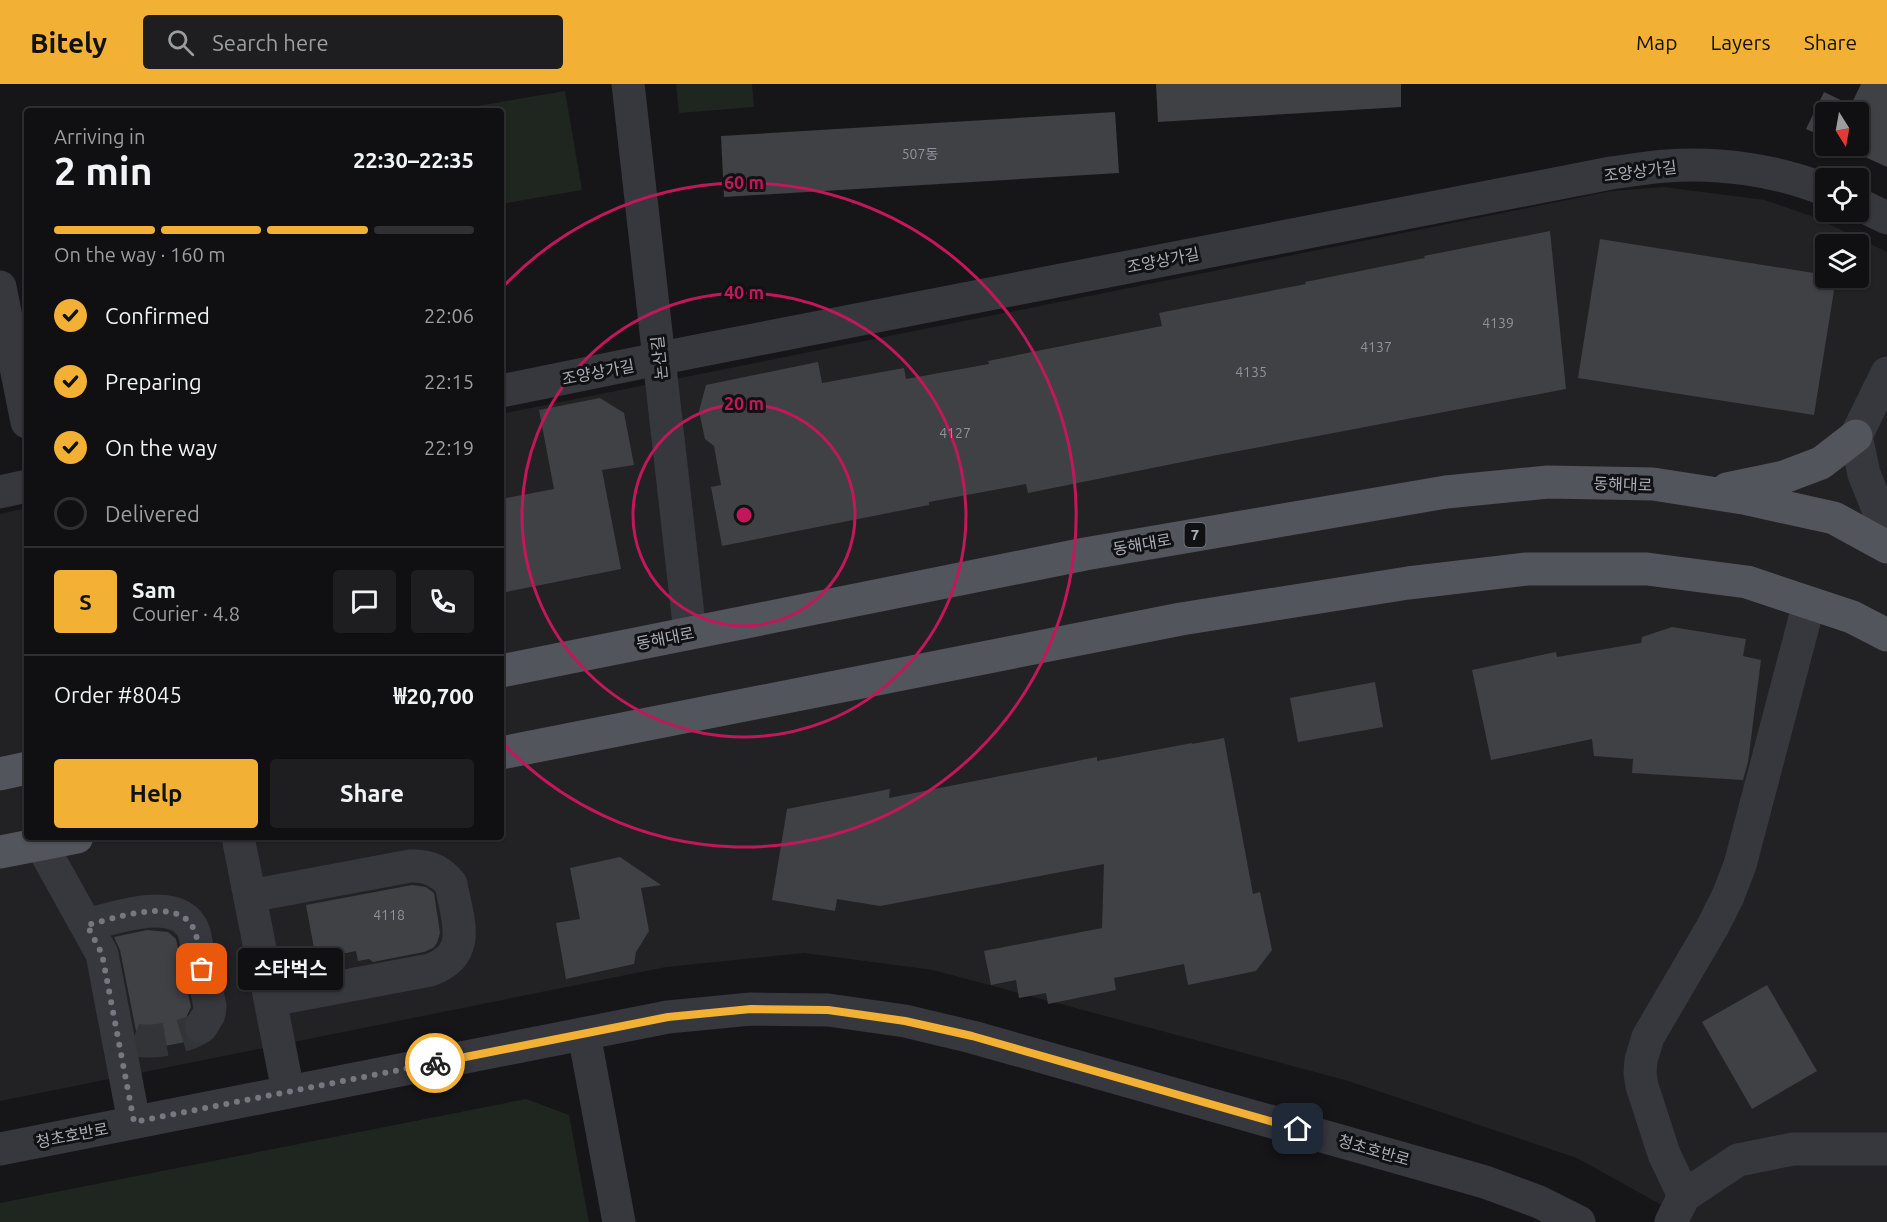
<!DOCTYPE html>
<html lang="en">
<head>
<meta charset="utf-8">
<style>
	body { margin:0; font-family:Ubuntu,"Noto Sans KR",sans-serif; background:#1e1e20; color:#f1f3f6; height:100vh; display:flex; flex-direction:column; font-size:22px; white-space:nowrap }
	* { box-sizing:border-box; margin:0 }
	p { font-size:20px; color:#9c9d9f }
	.icon { flex:none; width:33px; height:33px; fill:none; stroke:currentColor; stroke-width:2; stroke-linecap:round; stroke-linejoin:round }
	.map { position:relative; flex:1; overflow:hidden }
	.sheet { position:absolute; left:24px; top:24px; width:480px; height:732px; display:flex; flex-direction:column; background:#101012; border-radius:6px; box-shadow:0 2px 4px #0004,0 0 0 2px #303032 }
	.sheet>* { flex:none }
	.needle { width:39px; rotate:169deg }
	.controls { position:absolute; left:1815px; top:18px; display:grid; gap:12px }
	.controls a { display:grid; place-items:center; width:54px; height:54px; border-radius:6px; background:#101012; box-shadow:0 2px 4px #0004,0 0 0 2px #303032; font-size:30px }
	.pin { position:absolute; display:grid; place-items:center; width:51px; height:51px; color:#fff; margin:-26px; border-radius:12px; box-shadow:0 3px 9px #0006 }
	.courier { position:absolute; display:grid; place-items:center; width:60px; height:60px; margin:-30px; border:4px solid #f2b134; border-radius:50%; background:#fff; color:#222; box-shadow:0 2px 8px #0007 }
	.bubble { position:absolute; height:42px; border-radius:6px; background:#101012; box-shadow:0 2px 4px #0004,0 0 0 2px #303032; font-size:20px; font-weight:700; line-height:42px; text-align:center }
	.overview em { font-style:normal; font-weight:700 }
	.overview div { display:flex; flex-direction:column-reverse }
	.overview { display:flex; align-items:center; justify-content:space-between; height:102px; padding:0 30px }
	h1 { font-size:39px; font-weight:700; line-height:45px }
	.bar { display:grid; grid-template-columns:repeat(4,1fr); gap:9px 6px; align-content:center; height:72px; padding:0 30px }
	.bar i { height:8px; border-radius:4px; background:#303032 }
	.bar .active { background:#f2b134 }
	.bar p { grid-column:span 4 }
	.line { display:flex; align-items:center; gap:15px; padding:0 30px; border-top:2px solid #303032 }
	.line div { flex:1 }
	.round { display:grid; place-items:center; flex:none; width:63px; height:63px; border-radius:6px; background:#1e1e20 }
	ol { padding:0 30px; list-style:none }
	li { display:flex; align-items:center; gap:18px; height:66px }
	li p { margin-inline-start:auto }
	li .icon { padding:6px; border-radius:50%; background:#f2b134; color:#111; stroke-width:4 }
	li:last-child { color:#9c9d9f }
	li i { width:33px; height:33px; border:3px solid #303032; border-radius:50% }
	.cta { display:flex; gap:12px; margin-top:auto; padding:12px 30px }
	.cta a { flex:1; height:69px; border-radius:6px; background:#f2b134; color:#111; font-size:24px; font-weight:700; line-height:69px; text-align:center }
	.cta a+a { background:#1e1e20; color:#f1f3f6 }
	header { display:flex; align-items:center; gap:36px; box-sizing:border-box; height:84px; padding:0 30px; background:#f2b134; color:#111 }
	header strong { font-size:28px }
	nav { display:flex; gap:33px; margin-inline-start:auto; font-size:21px }
	.search { width:420px; height:54px; background:#1e1e20; display:flex; align-items:center; gap:15px; box-sizing:border-box; padding:0 21px; border-radius:6px; color:#9c9d9f; font-size:22px }
	.map>svg:first-child { display:block }
	.built { fill:#222225; fill-rule:evenodd }
	.green { fill:#1e261f }
	.building { fill:#404145 }
	.lines { fill:none; stroke-linecap:round; stroke-linejoin:round }
	.minor-tunnel { stroke:#333438; stroke-width:33; stroke-dasharray:33 16; stroke-linecap:butt }
	.minor { stroke:#37383d; stroke-width:33 }
	.major { stroke:#53555c; stroke-width:33 }
	.done { stroke:#757880; stroke-width:6; stroke-dasharray:0 10.8 }
	.route { stroke:#f2b134; stroke-width:8 }
	.ring { fill:none; stroke:#c2185b; stroke-width:3 }
	.labels { text-anchor:middle; stroke-width:6; stroke-linejoin:round; paint-order:stroke }
	.number-label { font-size:14px; fill:#8e929b }
	.shield { fill:#111113; stroke:#7b7e86; stroke-width:1.5 }
	.shield-label { font-size:15px; font-weight:bold; fill:#a8adb8 }
	.street-label { font-size:16px; fill:#a8adb8; stroke:#111113 }
	.centre { fill:#c2185b; stroke:#111113; stroke-width:3 }
	.ring-label { font-size:18px; text-anchor:middle; font-weight:bold; fill:#c2185b; stroke:#111113; stroke-width:6; stroke-linejoin:round; paint-order:stroke }
</style>
</head>
<body>
<header>
<strong>Bitely</strong>
<div class="search"><svg class="icon" aria-label="search" viewBox="0 0 24 24"><circle cx="10" cy="10" r="6"/><path d="M15 15l6 6"/></svg>Search here</div>
<nav><a>Map</a><a>Layers</a><a>Share</a></nav>
</header>
<div class="map">
<svg width="1887" height="1138" viewBox="0 0 1887 1138">
	<rect width="100%" height="100%" fill="#161618"/>
	<path class="built" d="M 1664,103 L 1765,116 L 1814,133 L 1887,168 L 1887,1138 L 1689,1138 L 1685,1134 L 1577,1074 L 1345,996 L 933,886 L 804,869 L 666,883 L 0,1017 L 0,430 L 27,424 L 27,753 L 501,753 L 501,330 L 1612,107 ZM 1826,160 L 1858,160 L 1858,194 L 1826,194 Z"/>
	<g class="green">
		<path d="M 676,0 L 752,0 L 754,23 L 679,29 Z"/>
		<path d="M 565,7 L 582,106 L 501,120 L 501,27 L 454,26 Z"/>
		<path d="M 526,1015 L 569,1031 L 589,1138 L 0,1138 L 0,1119 Z"/>
	</g>
	<g class="building">
		<path d="M 1156,0 L 1401,0 L 1401,23 L 1158,38 Z"/>
		<path d="M 1861,0 L 1887,0 L 1887,83 L 1841,62 L 1858,62 L 1858,28 L 1826,28 L 1826,54 L 1806,45 L 1824,8 L 1851,21 Z"/>
		<path d="M 1115,28 L 1119,89 L 724,113 L 721,52 Z"/>
		<path d="M 1550,147 L 1566,305 L 1212,372 L 1028,409 L 1026,400 L 929,418 L 929,421 L 722,462 L 711,403 L 721,401 L 714,362 L 705,355 L 699,327 L 706,301 L 818,278 L 822,299 L 904,284 L 906,295 L 989,280 L 988,277 L 1162,242 L 1159,229 L 1306,200 L 1305,198 L 1425,174 L 1424,172 Z"/>
		<path d="M 1600,155 L 1826,191 L 1826,194 L 1836,194 L 1814,331 L 1578,294 Z"/>
		<path d="M 600,314 L 624,329 L 634,381 L 602,386 L 621,485 L 501,509 L 501,415 L 554,405 L 539,326 Z"/>
		<path d="M 1672,543 L 1746,555 L 1743,572 L 1761,576 L 1748,678 L 1743,696 L 1632,689 L 1633,675 L 1594,672 L 1592,655 L 1491,676 L 1472,586 L 1556,568 L 1557,573 L 1641,559 L 1642,553 Z"/>
		<path d="M 1375,598 L 1383,643 L 1298,658 L 1290,614 Z"/>
		<path d="M 1224,654 L 1253,810 L 1260,808 L 1272,866 L 1256,887 L 1188,901 L 1184,880 L 1114,894 L 1116,906 L 1048,920 L 1046,909 L 1019,914 L 1016,896 L 991,901 L 984,867 L 1102,844 L 1104,780 L 880,822 L 837,815 L 835,827 L 772,816 L 787,725 L 890,705 L 889,714 L 1097,673 L 1097,677 L 1192,659 L 1192,660 Z"/>
		<path d="M 620,773 L 661,801 L 641,804 L 649,847 L 636,868 L 634,880 L 566,895 L 556,839 L 580,835 L 570,784 Z"/>
		<path d="M 412,801 L 426,803 L 434,809 L 440,849 L 437,859 L 433,864 L 424,868 L 373,878 L 369,875 L 358,877 L 356,867 L 316,875 L 306,821 Z"/>
		<path d="M 147,846 L 168,848 L 176,855 L 191,923 L 182,942 L 184,951 L 190,957 L 140,967 L 120,866 L 114,853 Z"/>
		<path d="M 1767,901 L 1817,987 L 1752,1025 L 1702,938 Z"/>
	</g>
	<g class="lines">
		<path class="minor-tunnel" d="M 133,955 C 148,961 188,953 201,943"/>
		<g class="minor">
			<path d="M 628,0 L 690,549"/>
			<path d="M 1858,120 L 1887,134"/>
			<path d="M 0,203 L 27,338"/>
			<path d="M 1887,289 L 1856,352 L 1864,390 L 1878,425 L 1887,442"/>
			<path d="M 501,307 L 692,268 L 1611,89 C 1629,87 1647,83 1666,82 C 1718,78 1777,86 1826,106"/>
			<path d="M 0,408 L 27,402"/>
			<path d="M 238,753 L 288,1007"/>
			<path d="M 41,760 L 102,870 L 134,1038"/>
			<path d="M 250,812 L 410,782 C 427,781 441,787 451,800 C 457,835 474,870 430,886 L 271,916"/>
			<path d="M 87,841 C 116,834 179,810 194,848 L 210,922 L 209,930 L 201,943"/>
			<path d="M 584,950 L 619,1138"/>
			<path d="M 0,1065 L 668,933 L 751,925 L 828,926 L 905,937 L 972,953 L 1485,1098 L 1539,1118 L 1579,1138"/>
			<path d="M 1684,1112 L 1664,1070 L 1642,1002 L 1640,989 L 1641,976 L 1648,953 L 1713,842 L 1728,812 L 1740,781 L 1809,519"/>
			<path d="M 1671,1138 L 1684,1112 L 1738,1076 L 1793,1065 L 1887,1065"/>
		</g>
		<g class="major">
			<path d="M 1727,405 L 1784,393 L 1821,379 L 1856,352"/>
			<path d="M 501,587 L 1085,470 L 1446,408 L 1548,398 L 1653,400 L 1743,414 L 1834,434 L 1887,463"/>
			<path d="M 501,669 L 1181,535 L 1408,499 L 1527,485 L 1647,485 L 1747,498 L 1852,533 L 1887,551"/>
			<path d="M 0,690 L 27,684"/>
			<path d="M 0,768 L 77,753"/>
		</g>
	</g>
	<g class="lines">
		<path class="done" d="M 202,885 C 199,871 199,850 190,839 C 170,814 113,835 87,841 L 102,870 L 134,1038 L 435,979"/>
		<path class="route" d="M 435,979 L 668,933 L 751,925 L 828,926 L 905,937 L 972,952 L 1298,1045"/>
	</g>
	<g class="ring">
		<circle cx="744" cy="431" r="111"/>
		<circle cx="744" cy="431" r="222"/>
		<path d="M501 205A332 332 0 1 1 501 657"/>
	</g>
	<g class="labels">
		<g class="number-label">
			<text x="920" y="75">507동</text>
			<text x="1498" y="244">4139</text>
			<text x="1376" y="268">4137</text>
			<text x="1251" y="293">4135</text>
			<text x="955" y="354">4127</text>
			<text x="389" y="836">4118</text>
		</g>
		<rect class="shield" x="1184.5" y="439" width="21" height="24" rx="4.5"/>
		<g class="shield-label">
			<text x="1195" y="456">7</text>
		</g>
		<g class="street-label">
			<text transform="translate(1640 87) rotate(-7)" y="6">조양상가길</text>
			<text transform="translate(1163 176) rotate(-11)" y="6">조양상가길</text>
			<text transform="translate(659 274) rotate(-96)" y="6">논산길</text>
			<text transform="translate(598 288) rotate(-11)" y="6">조양상가길</text>
			<text transform="translate(1623 400) rotate(2)" y="6">동해대로</text>
			<text transform="translate(1142 460) rotate(-10)" y="6">동해대로</text>
			<text transform="translate(665 554) rotate(-11)" y="6">동해대로</text>
			<text transform="translate(72 1051) rotate(-11)" y="6">청초호반로</text>
			<text transform="translate(1374 1066) rotate(16)" y="6">청초호반로</text>
		</g>
	</g>
	<circle cx="744" cy="431" r="9" class="centre"/>
	<g class="ring-label">
		<text x="744" y="105">60 m</text>
		<text x="744" y="215">40 m</text>
		<text x="744" y="326">20 m</text>
	</g>
</svg>
<div class="controls">
<a><svg class="needle" viewBox="-14 -14 28 28"><path d="M0-13l5 13h-10z" fill="#e53935"/><path d="M0 13l5-13h-10z" fill="#9c9d9f"/></svg></a>
<a><svg class="icon" aria-label="locate" viewBox="0 0 24 24"><circle cx="12" cy="12" r="6"/><path d="M12 2v4M12 18v4M2 12h4M18 12h4"/></svg></a>
<a><svg class="icon" aria-label="layers" viewBox="0 0 24 24"><path d="M12 4l9 5-9 5-9-5zM3 14l9 5 9-5"/></svg></a>
</div>
<div class="pin" style="left:202px;top:885px;background:#ea580c"><svg class="icon" aria-label="bag" viewBox="0 0 24 24"><path d="M5 8h14l-1 12H6zM9 8a3 3 0 0 1 6 0"/></svg></div>
<div class="pin" style="left:1298px;top:1045px;background:#1f2937"><svg class="icon" aria-label="home" viewBox="0 0 24 24"><path d="M3 11l9-7 9 7M6 9v11h12V9"/></svg></div>
<div class="courier" style="left:435px;top:979px"><svg class="icon" aria-label="bike" viewBox="0 0 24 24"><circle cx="6" cy="16" r="4"/><circle cx="18" cy="16" r="4"/><path d="M6 16l4-8h5l3 8M10 8l3 8H6M13 5h3"/></svg></div>
<div class="bubble" style="left:238px;top:864px;width:105px">스타벅스</div>
<section class="sheet">
<div class="overview"><div><h1>2 min</h1><p>Arriving in</p></div><em>22:30–22:35</em></div>
<div class="bar"><i class="active"></i><i class="active"></i><i class="active"></i><i></i><p>On the way · 160 m</p></div>
<ol>
<li><svg class="icon" aria-label="check" viewBox="0 0 24 24"><path d="M5 12l5 5 9-10"/></svg>Confirmed<p>22:06</p></li>
<li><svg class="icon" aria-label="check" viewBox="0 0 24 24"><path d="M5 12l5 5 9-10"/></svg>Preparing<p>22:15</p></li>
<li><svg class="icon" aria-label="check" viewBox="0 0 24 24"><path d="M5 12l5 5 9-10"/></svg>On the way<p>22:19</p></li>
<li><i></i>Delivered</li>
</ol>
<div class="line" style="height:108px"><b class="round" style="background:#f2b134;color:#111">S</b><div><b>Sam</b><p>Courier · 4.8</p></div><a class="round"><svg class="icon" aria-label="chat" viewBox="0 0 24 24"><path d="M4 5h16v11H9l-5 4z"/></svg></a><a class="round"><svg class="icon" aria-label="phone" viewBox="0 0 24 24"><path d="M5 4h4l2 5-3 2q2 4 5 5l2-3 5 2v4C11 20 4 13 5 4z"/></svg></a></div>
<div class="line" style="height:78px"><div>Order #8045</div><b>₩20,700</b></div>
<div class="cta"><a>Help</a><a>Share</a></div>
</section>
</div>
</body>
</html>
